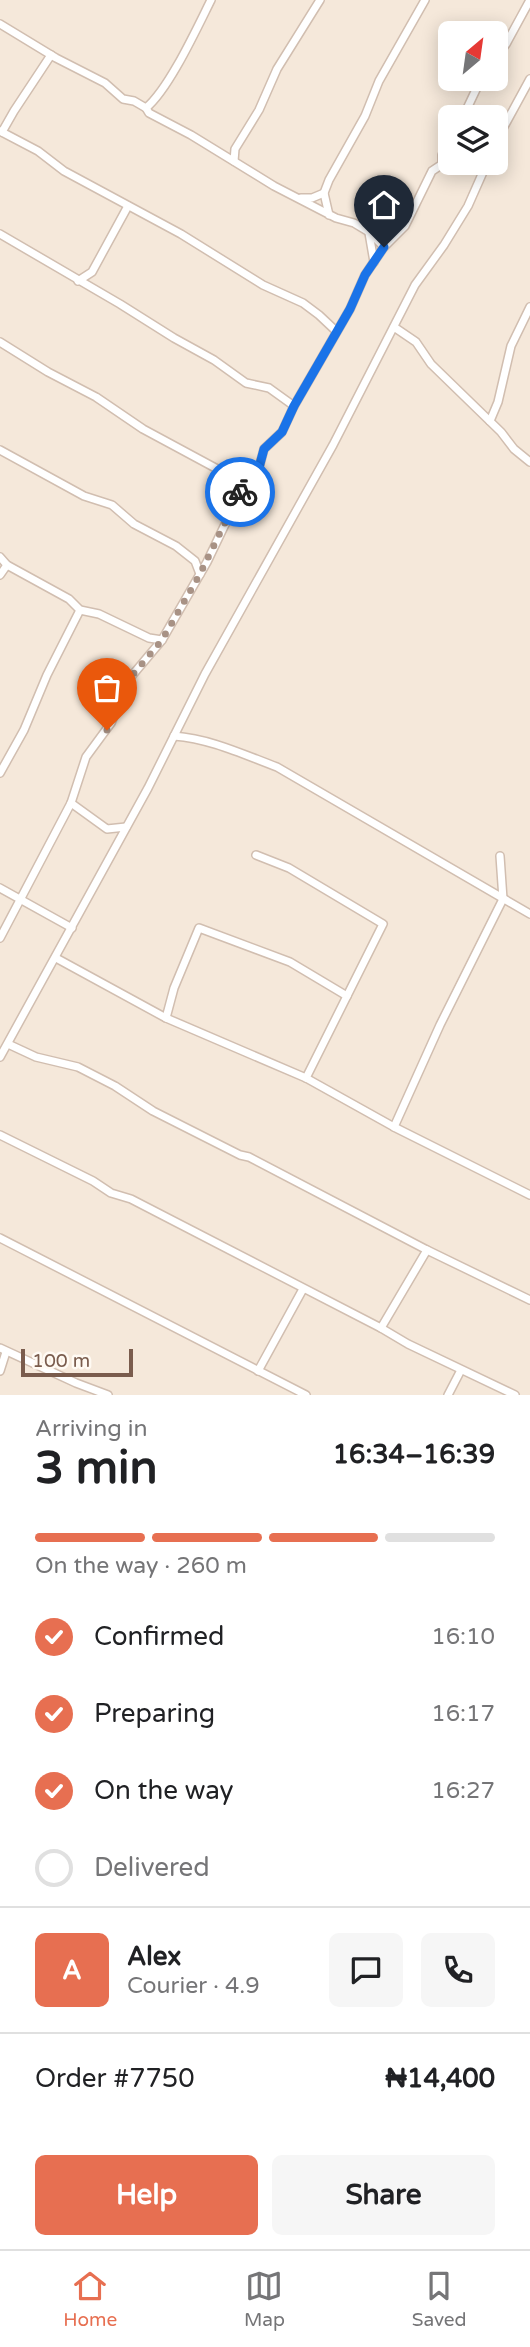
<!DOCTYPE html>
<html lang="en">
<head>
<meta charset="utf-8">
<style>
	body { margin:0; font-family:"Varela Round",sans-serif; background:#f6f6f6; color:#202124; height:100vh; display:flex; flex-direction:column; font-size:26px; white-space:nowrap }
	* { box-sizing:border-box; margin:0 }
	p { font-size:23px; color:#757577 }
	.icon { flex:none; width:38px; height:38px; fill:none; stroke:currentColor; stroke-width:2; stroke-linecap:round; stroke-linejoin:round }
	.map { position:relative; height:1395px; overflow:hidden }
	.panel { display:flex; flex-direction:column; background:#fff; flex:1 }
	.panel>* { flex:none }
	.needle { width:46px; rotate:29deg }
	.buttons { position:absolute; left:438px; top:21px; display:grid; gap:14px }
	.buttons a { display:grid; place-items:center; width:70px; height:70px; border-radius:10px; background:#fff; box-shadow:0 4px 18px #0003; font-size:35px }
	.scale { position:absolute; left:21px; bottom:18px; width:112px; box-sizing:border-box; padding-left:7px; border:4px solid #7a5c4d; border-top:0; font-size:19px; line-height:24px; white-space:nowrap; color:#7a5c4d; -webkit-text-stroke:5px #fffaf3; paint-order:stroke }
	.pin { position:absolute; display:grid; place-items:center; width:60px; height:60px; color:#fff; margin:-72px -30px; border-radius:50% 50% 50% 0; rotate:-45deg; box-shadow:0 0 7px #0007 }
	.pin .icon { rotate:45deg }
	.courier { position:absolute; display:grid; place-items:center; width:70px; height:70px; margin:-35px; border:5px solid #1a73e8; border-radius:50%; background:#fff; color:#222; box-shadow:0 2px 9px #0007 }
	.summary em { font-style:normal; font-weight:800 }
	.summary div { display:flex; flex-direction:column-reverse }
	.summary { display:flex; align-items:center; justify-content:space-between; height:119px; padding:0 35px }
	h1 { font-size:46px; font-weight:800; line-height:52px }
	.bar { display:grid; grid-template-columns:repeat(4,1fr); gap:10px 7px; align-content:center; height:84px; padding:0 35px }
	.bar i { height:9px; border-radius:5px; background:#e0e0e0 }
	.bar .current { background:#e76f51 }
	.bar p { grid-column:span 4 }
	.line { display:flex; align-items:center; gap:18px; padding:0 35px; border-top:2px solid #e0e0e0 }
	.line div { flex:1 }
	.round { display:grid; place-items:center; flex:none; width:74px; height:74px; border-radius:10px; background:#f6f6f6 }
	ol { padding:0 35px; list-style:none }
	li { display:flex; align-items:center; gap:21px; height:77px }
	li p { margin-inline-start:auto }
	li .icon { padding:7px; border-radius:50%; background:#e76f51; color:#fff; stroke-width:4 }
	li:last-child { color:#757577 }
	li i { width:38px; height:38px; border:4px solid #e0e0e0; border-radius:50% }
	.cta { display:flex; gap:14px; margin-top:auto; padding:14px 35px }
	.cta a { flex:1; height:80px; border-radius:10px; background:#e76f51; color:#fff; font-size:28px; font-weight:800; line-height:80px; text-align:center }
	.cta a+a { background:#f6f6f6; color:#202124 }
	.menu { display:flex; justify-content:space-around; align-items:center; height:98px; border-top:2px solid #e0e0e0; background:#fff; font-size:19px; color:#757577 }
	.menu a { display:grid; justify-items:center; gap:4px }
	.menu .current { color:#e76f51 }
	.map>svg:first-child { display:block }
	.residential { fill:#f5e8da; fill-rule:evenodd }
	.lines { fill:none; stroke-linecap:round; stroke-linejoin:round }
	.minor-casing { stroke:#d1beb0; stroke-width:10 }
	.minor { stroke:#fff; stroke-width:7 }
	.done { stroke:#a89285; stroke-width:7; stroke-dasharray:0 12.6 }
	.route { stroke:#1a73e8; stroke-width:9 }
</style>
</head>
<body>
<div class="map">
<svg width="530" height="1395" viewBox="0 0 530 1395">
	<rect width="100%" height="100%" fill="#fdf6ec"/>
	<path class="residential" d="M 0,0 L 530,0 L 530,1395 L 0,1395 ZM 450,33 L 495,33 L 495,79 L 450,79 ZM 450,117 L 495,117 L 495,163 L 450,163 Z"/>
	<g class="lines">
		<defs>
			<g id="minor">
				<path d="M 0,24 L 56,58 L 105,83 L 123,99 L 134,101 L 146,108 L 149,113 L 191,135 L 274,186 L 336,218 L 354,223 L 369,232 L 384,247"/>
				<path d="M 495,59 L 506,44 L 530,0"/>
				<path d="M 146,108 C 169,89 197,28 211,0"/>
				<path d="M 463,117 L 481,79"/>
				<path d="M 0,131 L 38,151 L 64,171 L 181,234 L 263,285 L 303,303 L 319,315 L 336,331"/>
				<path d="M 2,132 L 14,111 L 51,55"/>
				<path d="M 495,143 L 530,79"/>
				<path d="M 234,161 L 235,149 L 259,110 L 277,69 L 320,0"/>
				<path d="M 442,163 L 442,155 L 450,140"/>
				<path d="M 301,198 L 312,198 L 324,193"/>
				<path d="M 329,215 L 324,193 L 329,180 L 365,116 L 379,81 L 425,0"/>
				<path d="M 369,233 L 374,262"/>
				<path d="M 0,234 L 120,304 L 174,338 L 214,360 L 246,383 L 269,388 L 294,406"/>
				<path d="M 78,281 L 92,272 L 128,206"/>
				<path d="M 394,327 L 416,342 L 431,364 L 501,432 L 514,449 L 530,462"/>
				<path d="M 0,342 L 48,372 L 96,397 L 143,429 L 221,471 L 225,479 L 230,514"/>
				<path d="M 490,421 L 498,402 L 511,346 L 530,307"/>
				<path d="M 0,450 L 84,496 L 112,505 L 134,524 L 176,546 L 195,561 L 200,574"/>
				<path d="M 0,557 L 7,565 L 69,599 L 80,610 L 99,614 L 149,638 L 162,640"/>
				<path d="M 0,575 L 7,565"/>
				<path d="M 174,736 C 211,739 242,754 277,767 L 530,914"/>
				<path d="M 0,773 L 24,730 L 47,675 L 80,610"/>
				<path d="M 71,803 L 107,829 L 126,827"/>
				<path d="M 256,855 L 289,868 L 383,924 L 306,1078"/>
				<path d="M 0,888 L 72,928"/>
				<path d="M 0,938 L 71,803 L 86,757 L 111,723 L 130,678 L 162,640 L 207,562 L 242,489 L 257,475 L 264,449 L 282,432 L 294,406 L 350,309 L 365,275 L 384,247 L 405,226 L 432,171 L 450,159"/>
				<path d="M 56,958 L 166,1018 L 306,1078 L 394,1127 L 530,1195"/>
				<path d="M 166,1018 L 174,988 L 199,928 L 290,962 L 347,996"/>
				<path d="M 8,1044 L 36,1057 L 78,1067 L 115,1086 L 153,1111 L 240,1155 L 249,1157 L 427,1250 L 530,1300"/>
				<path d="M 0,1057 L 148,788 L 205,674 L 333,445 L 415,285 L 444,245 L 468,206 L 487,163"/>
				<path d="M 394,1127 L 440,1025 L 503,899 L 500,856"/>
				<path d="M 0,1135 L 93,1181 L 111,1193 L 131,1199 L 381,1328 L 427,1250"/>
				<path d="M 0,1238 L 306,1395"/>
				<path d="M 381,1328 L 408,1344 L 515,1395"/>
				<path d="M 0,1348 L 76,1383 L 108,1395"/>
				<path d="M 0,1371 L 6,1352"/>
				<path d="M 258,1371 L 303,1289"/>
				<path d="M 448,1395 L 461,1370"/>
			</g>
		</defs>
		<use href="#minor" class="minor-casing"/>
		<use href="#minor" class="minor"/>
	</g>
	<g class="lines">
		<path class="done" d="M 107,730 L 130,678 L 162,640 L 200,574 L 240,492"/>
		<path class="route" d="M 240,492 L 257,475 L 264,449 L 282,432 L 294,406 L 350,309 L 365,275 L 384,247"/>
	</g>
</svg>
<div class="buttons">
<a><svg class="needle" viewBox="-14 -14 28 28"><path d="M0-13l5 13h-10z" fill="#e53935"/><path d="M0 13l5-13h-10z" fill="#757577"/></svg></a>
<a><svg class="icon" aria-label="layers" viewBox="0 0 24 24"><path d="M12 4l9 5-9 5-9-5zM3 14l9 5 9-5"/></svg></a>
</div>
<div class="scale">100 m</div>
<div class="pin" style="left:107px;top:730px;background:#ea580c"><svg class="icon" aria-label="bag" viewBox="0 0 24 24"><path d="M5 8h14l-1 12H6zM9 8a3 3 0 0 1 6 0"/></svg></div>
<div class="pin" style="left:384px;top:247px;background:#1f2937"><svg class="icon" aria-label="home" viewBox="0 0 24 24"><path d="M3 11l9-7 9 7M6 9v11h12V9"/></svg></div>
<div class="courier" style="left:240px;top:492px"><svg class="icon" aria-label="bike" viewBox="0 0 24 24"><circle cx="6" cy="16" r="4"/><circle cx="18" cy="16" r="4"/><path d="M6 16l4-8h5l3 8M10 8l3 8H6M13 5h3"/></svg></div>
</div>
<section class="panel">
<div class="summary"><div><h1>3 min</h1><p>Arriving in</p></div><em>16:34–16:39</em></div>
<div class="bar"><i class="current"></i><i class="current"></i><i class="current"></i><i></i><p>On the way · 260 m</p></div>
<ol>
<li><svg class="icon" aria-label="check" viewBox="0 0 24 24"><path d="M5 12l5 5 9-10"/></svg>Confirmed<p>16:10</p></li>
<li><svg class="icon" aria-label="check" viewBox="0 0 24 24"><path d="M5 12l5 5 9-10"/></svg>Preparing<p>16:17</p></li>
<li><svg class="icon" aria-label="check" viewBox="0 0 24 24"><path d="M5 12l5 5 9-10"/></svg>On the way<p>16:27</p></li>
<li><i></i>Delivered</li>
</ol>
<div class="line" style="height:126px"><b class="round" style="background:#e76f51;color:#fff">A</b><div><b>Alex</b><p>Courier · 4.9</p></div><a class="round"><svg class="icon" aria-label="chat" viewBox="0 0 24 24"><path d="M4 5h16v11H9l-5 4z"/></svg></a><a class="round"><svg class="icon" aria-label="phone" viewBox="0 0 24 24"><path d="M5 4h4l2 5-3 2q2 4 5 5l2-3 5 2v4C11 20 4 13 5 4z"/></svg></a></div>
<div class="line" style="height:91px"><div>Order #7750</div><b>₦14,400</b></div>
<div class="cta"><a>Help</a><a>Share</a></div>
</section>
<nav class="menu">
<a class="current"><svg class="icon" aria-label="home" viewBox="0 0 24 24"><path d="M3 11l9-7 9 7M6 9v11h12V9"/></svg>Home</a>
<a><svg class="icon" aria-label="map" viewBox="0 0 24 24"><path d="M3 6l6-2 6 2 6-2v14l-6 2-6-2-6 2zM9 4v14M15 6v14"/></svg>Map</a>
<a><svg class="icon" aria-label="saved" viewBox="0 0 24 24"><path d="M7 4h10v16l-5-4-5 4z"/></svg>Saved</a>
</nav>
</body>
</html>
